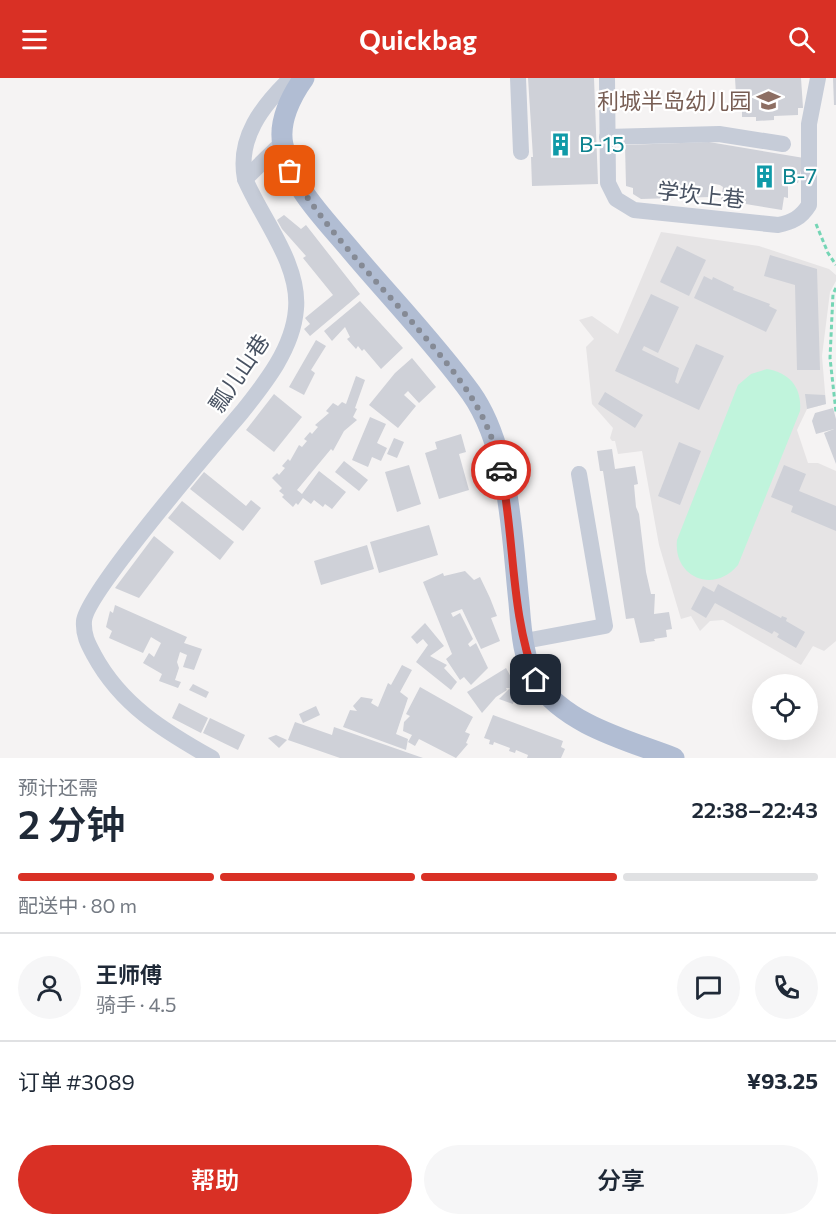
<!DOCTYPE html>
<html lang="zh">
<head>
<meta charset="utf-8">
<style>
	body { margin:0; font-family:Commissioner,"Noto Sans SC",sans-serif; background:#f6f6f7; color:#1f2937; height:100vh; display:flex; flex-direction:column; font-size:22px; white-space:nowrap }
	* { box-sizing:border-box; margin:0 }
	p { font-size:20px; color:#747a83 }
	.icon { flex:none; width:33px; height:33px; fill:none; stroke:currentColor; stroke-width:2; stroke-linecap:round; stroke-linejoin:round }
	.map { position:relative; height:680px; overflow:hidden }
	.side { display:flex; flex-direction:column; background:#fff; flex:1 }
	.side>* { flex:none }
	.controls { position:absolute; left:752px; top:596px; display:grid; gap:12px }
	.controls a { display:grid; place-items:center; width:66px; height:66px; border-radius:50%; background:#fff; box-shadow:0 6px 24px #0002; font-size:30px }
	.pin { position:absolute; display:grid; place-items:center; width:51px; height:51px; color:#fff; margin:-26px; border-radius:12px; box-shadow:0 3px 9px #0006 }
	.courier { position:absolute; display:grid; place-items:center; width:60px; height:60px; margin:-30px; border:4px solid #d93025; border-radius:50%; background:#fff; color:#222; box-shadow:0 2px 8px #0007 }
	.headline em { font-style:normal; font-weight:600 }
	.headline div { display:flex; flex-direction:column-reverse }
	.headline { display:flex; align-items:center; justify-content:space-between; height:102px; padding:0 18px }
	h1 { font-size:39px; font-weight:600; line-height:45px }
	.bar { display:grid; grid-template-columns:repeat(4,1fr); gap:9px 6px; align-content:center; height:72px; padding:0 18px }
	.bar i { height:8px; border-radius:4px; background:#e0e1e3 }
	.bar .current { background:#d93025 }
	.bar p { grid-column:span 4 }
	.line { display:flex; align-items:center; gap:15px; padding:0 18px; border-top:2px solid #e0e1e3 }
	.line div { flex:1 }
	.round { display:grid; place-items:center; flex:none; width:63px; height:63px; border-radius:32px; background:#f6f6f7 }
	.primary-button { display:flex; gap:12px; margin-top:auto; padding:12px 18px }
	.primary-button a { flex:1; height:69px; border-radius:36px; background:#d93025; color:#fff; font-size:24px; font-weight:600; line-height:69px; text-align:center }
	.primary-button a+a { background:#f6f6f7; color:#1f2937 }
	header { display:flex; justify-content:space-between; align-items:center; height:78px; padding:0 18px; background:#d93025; color:#fff; font-size:27px; font-weight:600 }
	.map>svg:first-child { display:block }
	.education { fill:#e6e4e5 }
	.green { fill:#c0f4dc }
	.building { fill:#cfd1d8 }
	.lines { fill:none; stroke-linecap:round; stroke-linejoin:round }
	.path { stroke:#75d5b5; stroke-width:3; stroke-dasharray:4.5 3; stroke-linecap:butt }
	.minor { stroke:#c6ccd8; stroke-width:16 }
	.major { stroke:#b1bdd3; stroke-width:21 }
	.done { stroke:#858a95; stroke-width:6; stroke-dasharray:0 10.8 }
	.route { stroke:#d93025; stroke-width:8 }
	.labels { text-anchor:middle; stroke-width:4.5; stroke-linejoin:round; paint-order:stroke }
	.education-label { font-size:22px; fill:#785e54; stroke:#fff; text-anchor:end }
	.culture-label { font-size:22px; fill:#0d838f; stroke:#fff; text-anchor:start }
	.street-label { font-size:22px; fill:#485262; stroke:#fff }
</style>
</head>
<body>
<header><svg class="icon" aria-label="menu" viewBox="0 0 24 24"><path d="M4 6h16M4 12h16M4 18h16"/></svg>Quickbag<svg class="icon" aria-label="search" viewBox="0 0 24 24"><circle cx="10" cy="10" r="6"/><path d="M15 15l6 6"/></svg></header>
<div class="map">
<svg width="836" height="680" viewBox="0 0 836 680">
	<rect width="100%" height="100%" fill="#f5f3f3"/>
	<path class="education" d="M 661,154 L 759,168 L 829,191 L 836,197 L 836,203 L 830,214 L 822,278 L 826,326 L 807,331 L 797,352 L 808,385 L 818,385 L 836,393 L 836,563 L 824,573 L 813,568 L 801,587 L 723,542 L 710,543 L 700,553 L 691,538 L 681,541 L 659,467 L 642,373 L 618,376 L 615,363 L 612,363 L 610,360 L 613,350 L 592,326 L 586,269 L 594,261 L 579,242 L 592,238 L 618,256 Z"/>
	<path class="green" d="M 767,291 C 790,295 802,310 800,333 L 738,487 C 714,516 673,500 677,462 L 738,307 L 751,296 Z"/>
	<g class="building">
		<path d="M 528,0 L 594,0 L 598,106 L 532,108 L 531,79 L 533,79 Z"/>
		<path d="M 735,0 L 801,0 L 803,30 L 798,30 L 798,37 L 774,38 L 774,42 L 756,43 L 756,39 L 742,39 L 742,32 L 737,33 Z"/>
		<path d="M 833,0 L 836,0 L 836,27 L 834,27 Z"/>
		<path d="M 709,64 L 804,80 L 798,105 L 788,102 L 788,120 L 784,119 L 782,132 L 721,122 L 723,109 L 720,107 L 710,105 L 710,119 L 641,121 L 633,116 L 633,110 L 626,108 L 625,67 Z"/>
		<path d="M 284,137 L 301,151 L 306,147 L 360,216 L 310,258 L 304,251 L 310,246 L 305,240 L 333,217 L 303,180 L 306,178 L 282,151 L 277,142 Z"/>
		<path d="M 677,168 L 706,182 L 689,218 L 660,204 Z"/>
		<path d="M 770,177 L 817,191 L 820,292 L 797,292 L 795,207 L 764,198 Z"/>
		<path d="M 704,198 L 712,202 L 713,199 L 734,209 L 733,212 L 770,226 L 769,228 L 777,232 L 766,254 L 694,220 Z"/>
		<path d="M 651,216 L 679,229 L 658,275 L 644,268 L 642,272 L 679,290 L 675,304 L 678,306 L 696,266 L 724,278 L 699,332 L 615,293 Z"/>
		<path d="M 360,223 L 403,270 L 381,291 L 364,271 L 362,273 L 358,268 L 356,271 L 347,261 L 350,259 L 345,249 L 332,263 L 324,253 Z"/>
		<path d="M 316,262 L 326,268 L 311,292 L 315,295 L 304,317 L 289,309 Z"/>
		<path d="M 412,280 L 436,309 L 419,325 L 408,313 L 404,317 L 416,328 L 398,350 L 369,327 L 395,295 Z"/>
		<path d="M 356,298 L 365,302 L 355,330 L 357,331 L 353,339 L 357,342 L 344,353 L 333,373 L 331,371 L 297,412 L 302,416 L 319,393 L 346,414 L 332,431 L 325,426 L 323,429 L 314,422 L 311,426 L 303,420 L 298,427 L 296,425 L 293,429 L 282,419 L 284,417 L 279,413 L 282,410 L 272,400 L 277,395 L 279,397 L 285,390 L 282,388 L 288,381 L 290,383 L 299,367 L 302,369 L 307,363 L 304,361 L 310,354 L 312,356 L 318,349 L 315,347 L 329,335 L 326,333 L 333,325 L 338,328 L 342,324 L 346,326 Z"/>
		<path d="M 605,314 L 643,337 L 635,350 L 598,326 Z"/>
		<path d="M 274,316 L 302,339 L 274,374 L 246,352 Z"/>
		<path d="M 805,316 L 825,317 L 826,326 L 807,331 Z"/>
		<path d="M 833,330 L 836,341 L 836,386 L 824,355 L 834,351 L 816,356 L 812,343 L 815,335 Z"/>
		<path d="M 370,339 L 386,346 L 377,365 L 387,370 L 381,383 L 372,379 L 368,389 L 352,382 Z"/>
		<path d="M 461,356 L 466,374 L 459,376 L 469,412 L 439,421 L 425,375 L 437,371 L 435,364 Z"/>
		<path d="M 394,360 L 404,364 L 397,380 L 387,376 Z"/>
		<path d="M 679,364 L 701,373 L 680,427 L 658,418 Z"/>
		<path d="M 612,371 L 615,391 L 635,388 L 638,406 L 634,407 L 636,429 L 639,436 L 646,494 L 651,516 L 655,516 L 654,536 L 669,534 L 672,551 L 666,552 L 667,559 L 654,561 L 655,563 L 640,565 L 634,540 L 626,541 L 603,393 L 600,393 L 597,373 Z"/>
		<path d="M 344,383 L 368,402 L 359,413 L 335,394 Z"/>
		<path d="M 409,387 L 421,426 L 397,434 L 385,394 Z"/>
		<path d="M 784,387 L 806,396 L 799,413 L 836,428 L 836,453 L 791,434 L 793,428 L 771,419 Z"/>
		<path d="M 204,394 L 246,428 L 251,422 L 261,430 L 243,453 L 190,411 Z"/>
		<path d="M 182,423 L 234,464 L 220,482 L 168,440 Z"/>
		<path d="M 429,447 L 438,477 L 379,495 L 370,464 Z"/>
		<path d="M 154,458 L 174,474 L 139,520 L 115,510 Z"/>
		<path d="M 367,467 L 374,491 L 321,507 L 314,483 Z"/>
		<path d="M 465,493 L 474,502 L 480,499 L 490,520 L 497,538 L 491,540 L 500,563 L 481,571 L 462,531 L 451,535 L 453,539 L 460,535 L 473,561 L 468,566 L 470,569 L 476,565 L 488,590 L 471,607 L 464,599 L 460,602 L 446,581 L 452,576 L 423,504 L 443,495 L 444,498 Z"/>
		<path d="M 718,506 L 781,540 L 782,538 L 787,540 L 786,543 L 805,554 L 796,570 L 777,559 L 779,556 L 774,553 L 772,556 L 715,525 L 706,540 L 691,531 L 703,508 L 714,514 Z"/>
		<path d="M 115,527 L 187,559 L 184,565 L 202,571 L 194,592 L 183,589 L 187,577 L 180,574 L 177,584 L 179,590 L 175,602 L 181,604 L 178,610 L 159,603 L 162,596 L 143,585 L 149,575 L 154,579 L 161,565 L 151,559 L 143,575 L 109,560 L 112,553 L 106,549 L 110,533 L 113,535 Z"/>
		<path d="M 425,545 L 444,568 L 430,578 L 447,587 L 444,590 L 457,604 L 451,612 L 416,584 L 428,567 L 423,561 L 417,566 L 411,559 Z"/>
		<path d="M 402,587 L 412,592 L 400,614 L 408,620 L 396,656 L 408,661 L 406,672 L 343,649 L 350,632 L 357,633 L 353,628 L 361,619 L 373,621 L 371,625 L 378,629 L 388,605 L 391,607 Z"/>
		<path d="M 506,590 L 517,610 L 513,626 L 499,621 L 510,610 L 506,610 L 507,612 L 496,619 L 482,635 L 467,614 Z"/>
		<path d="M 193,606 L 209,614 L 206,620 L 189,612 Z"/>
		<path d="M 420,609 L 473,639 L 465,654 L 470,656 L 466,665 L 468,666 L 456,680 L 419,661 L 415,668 L 408,664 L 412,657 L 403,653 L 404,644 L 410,638 L 406,636 Z"/>
		<path d="M 179,625 L 208,640 L 201,655 L 172,640 Z"/>
		<path d="M 316,628 L 320,637 L 303,645 L 299,636 Z"/>
		<path d="M 493,637 L 563,663 L 561,669 L 565,671 L 561,680 L 527,680 L 528,677 L 516,672 L 515,675 L 509,673 L 510,670 L 494,664 L 493,667 L 489,666 L 490,662 L 484,660 Z"/>
		<path d="M 210,640 L 245,657 L 238,672 L 203,655 Z"/>
		<path d="M 295,644 L 332,657 L 334,649 L 423,680 L 340,680 L 288,662 Z"/>
		<path d="M 276,657 L 287,662 L 279,670 L 268,660 Z"/>
	</g>
	<g class="lines">
		<g class="path">
			<path d="M 816,146 L 828,175 L 836,187"/>
			<path d="M 836,210 L 833,216 L 830,280 L 836,334"/>
		</g>
		<g class="minor">
			<path d="M 518,0 L 521,74"/>
			<path d="M 607,0 L 608,105 L 616,121 L 634,132 L 778,147 C 792,144 801,140 809,127 L 809,46 L 818,0"/>
			<path d="M 607,59 L 719,56 L 783,66"/>
			<path d="M 245,101 L 282,65"/>
			<path d="M 525,563 L 605,548 L 579,396"/>
			<path d="M 212,680 C 164,653 121,627 94,577 C 88,566 83,557 84,543 C 86,515 216,365 242,334 C 266,304 293,270 296,231 C 300,186 262,141 245,101 C 237,60 262,28 291,0"/>
		</g>
		<path class="major" d="M 304,0 C 291,18 278,44 283,67 C 291,108 322,138 348,169 C 389,218 434,264 471,315 C 510,370 512,460 519,525 C 521,550 523,583 537,604 C 566,647 627,662 674,680"/>
	</g>
	<g class="lines">
		<path class="done" d="M 290,93 C 325,151 375,201 419,252 C 458,298 488,332 501,392"/>
		<path class="route" d="M 501,392 C 515,460 510,536 536,602"/>
	</g>
	<defs>
		<symbol id="school-bare" viewBox="-9 -9 18 18"><path d="M0-5L7-2L0 1L-7-2ZM-4 1L0 2.5L4 1V4Q0 6-4 4Z" fill="#8d6e63" stroke="#fff" stroke-width="2.5" paint-order="stroke"/></symbol>
		<symbol id="building-bare" viewBox="-9 -9 18 18"><path d="M-4-6H4V6H1V3H-1V6H-4ZM-2.5-4.3h1.7v1.8h-1.7ZM.8-4.3h1.7v1.8H.8ZM-2.5-1h1.7V.8h-1.7ZM.8-1h1.7V.8H.8Z" fill="#0f9aa8" stroke="#fff" stroke-width="2.5" paint-order="stroke"/></symbol>
	</defs>
	<g fill-rule="evenodd">
		<use href="#school-bare" x="752" y="6" width="33" height="33"/>
		<use href="#building-bare" x="544" y="50" width="33" height="33"/>
		<use href="#building-bare" x="748" y="82" width="33" height="33"/>
	</g>
	<g class="labels">
		<g class="education-label">
			<text x="751" y="31">利城半岛幼儿园</text>
		</g>
		<g class="culture-label">
			<text x="579" y="74">B-15</text>
			<text x="782" y="106">B-7</text>
		</g>
		<g class="street-label">
			<text transform="translate(701 117) rotate(6)" y="8">学坎上巷</text>
			<text transform="translate(239 295) rotate(-56)" y="8">瓢儿山巷</text>
		</g>
	</g>
</svg>
<div class="controls">
<a><svg class="icon" aria-label="locate" viewBox="0 0 24 24"><circle cx="12" cy="12" r="6"/><path d="M12 2v4M12 18v4M2 12h4M18 12h4"/></svg></a>
</div>
<div class="pin" style="left:290px;top:93px;background:#ea580c"><svg class="icon" aria-label="bag" viewBox="0 0 24 24"><path d="M5 8h14l-1 12H6zM9 8a3 3 0 0 1 6 0"/></svg></div>
<div class="pin" style="left:536px;top:602px;background:#1f2937"><svg class="icon" aria-label="home" viewBox="0 0 24 24"><path d="M3 11l9-7 9 7M6 9v11h12V9"/></svg></div>
<div class="courier" style="left:501px;top:392px"><svg class="icon" aria-label="car" viewBox="0 0 24 24"><path d="M5 17H2v-5l4-1 3-4h7l3 4 3 1v5h-3M9 17h6M6 11h13"/><circle cx="7" cy="17" r="2"/><circle cx="17" cy="17" r="2"/></svg></div>
</div>
<section class="side">
<div class="headline"><div><h1>2 分钟</h1><p>预计还需</p></div><em>22:38–22:43</em></div>
<div class="bar"><i class="current"></i><i class="current"></i><i class="current"></i><i></i><p>配送中 · 80 m</p></div>
<div class="line" style="height:108px"><a class="round"><svg class="icon" aria-label="person" viewBox="0 0 24 24"><circle cx="12" cy="8" r="4"/><path d="M4 21q1-7 8-7t8 7"/></svg></a><div><b>王师傅</b><p>骑手 · 4.5</p></div><a class="round"><svg class="icon" aria-label="chat" viewBox="0 0 24 24"><path d="M4 5h16v11H9l-5 4z"/></svg></a><a class="round"><svg class="icon" aria-label="phone" viewBox="0 0 24 24"><path d="M5 4h4l2 5-3 2q2 4 5 5l2-3 5 2v4C11 20 4 13 5 4z"/></svg></a></div>
<div class="line" style="height:78px"><div>订单 #3089</div><b>¥93.25</b></div>
<div class="primary-button"><a>帮助</a><a>分享</a></div>
</section>
</body>
</html>
